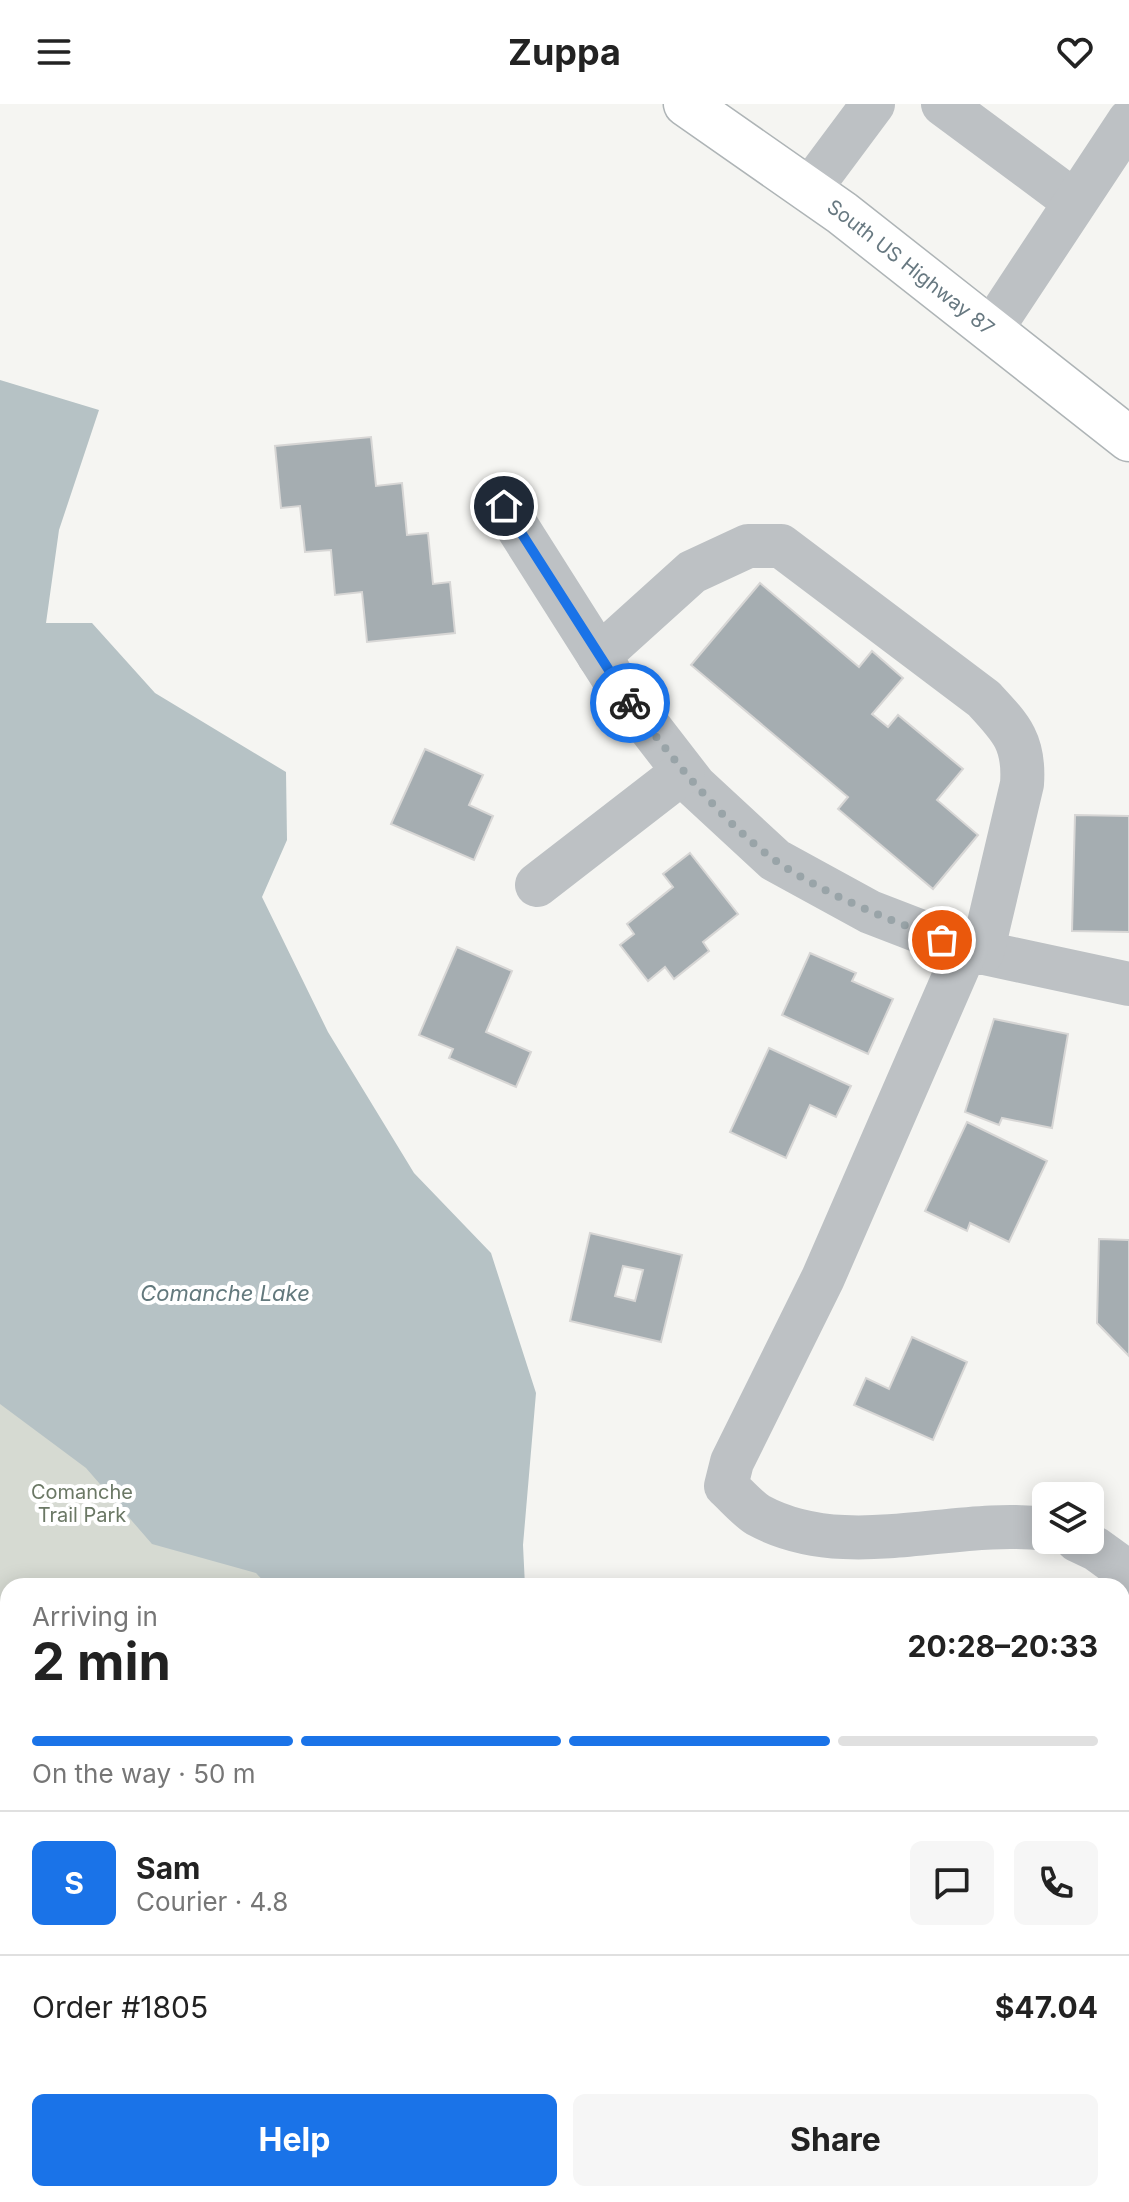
<!DOCTYPE html>
<html lang="en">
<head>
<meta charset="utf-8">
<style>
	body { margin:0; font-family:Inter,sans-serif; background:#f6f6f6; color:#222; height:100vh; display:flex; flex-direction:column; font-size:30px; white-space:nowrap }
	* { box-sizing:border-box; margin:0 }
	p { font-size:26px; color:#767676 }
	.icon { flex:none; width:44px; height:44px; fill:none; stroke:currentColor; stroke-width:2; stroke-linecap:round; stroke-linejoin:round }
	.map { position:relative; flex:1; overflow:hidden }
	.sheet { position:absolute; left:0px; top:1474px; width:1130px; height:624px; display:flex; flex-direction:column; background:#fff; border-radius:24px 24px 0 0; box-shadow:0 4px 20px #0003 }
	.sheet>* { flex:none }
	.fabs { position:absolute; left:1032px; top:1378px; display:grid; gap:16px }
	.fabs a { display:grid; place-items:center; width:72px; height:72px; border-radius:12px; background:#fff; box-shadow:0 4px 20px #0003; font-size:40px }
	.pin { position:absolute; display:grid; place-items:center; width:68px; height:68px; color:#fff; margin:-34px; border:4px solid #fff; border-radius:50%; box-shadow:0 2px 8px #0007 }
	.courier { position:absolute; display:grid; place-items:center; width:80px; height:80px; margin:-40px; border:6px solid #1a73e8; border-radius:50%; background:#fff; color:#222; box-shadow:0 2px 10px #0007 }
	.summary em { font-style:normal; font-weight:700 }
	.summary div { display:flex; flex-direction:column-reverse }
	.summary { display:flex; align-items:center; justify-content:space-between; height:136px; padding:0 32px }
	h1 { font-size:52px; font-weight:700; line-height:60px }
	.bar { display:grid; grid-template-columns:repeat(4,1fr); gap:12px 8px; align-content:center; height:96px; padding:0 32px }
	.bar i { height:10px; border-radius:6px; background:#e0e0e0 }
	.bar .selected { background:#1a73e8 }
	.bar p { grid-column:span 4 }
	.line { display:flex; align-items:center; gap:20px; padding:0 32px; border-top:2px solid #e0e0e0 }
	.line div { flex:1 }
	.round { display:grid; place-items:center; flex:none; width:84px; height:84px; border-radius:12px; background:#f6f6f6 }
	.button { display:flex; gap:16px; margin-top:auto; padding:16px 32px }
	.button a { flex:1; height:92px; border-radius:12px; background:#1a73e8; color:#fff; font-size:32px; font-weight:700; line-height:92px; text-align:center }
	.button a+a { background:#f6f6f6; color:#222 }
	header { display:flex; justify-content:space-between; align-items:center; height:104px; padding:0 32px; background:#fff; font-size:36px; font-weight:700 }
	.map>svg:first-child { display:block }
	.green { fill:#d6dad2 }
	.water { fill:#b6c2c5 }
	.building { fill:#a5adb1; stroke:#d7d6d5; stroke-width:2; fill-rule:evenodd }
	.lines { fill:none; stroke-linecap:round; stroke-linejoin:round }
	.major-casing { stroke:#aeb4b6; stroke-width:47 }
	.path { stroke:#b7babc; stroke-width:5; stroke-dasharray:4 4; stroke-linecap:butt }
	.minor { stroke:#bdc1c4; stroke-width:44 }
	.major { stroke:#fff; stroke-width:44 }
	.done { stroke:#99a4a8; stroke-width:8; stroke-dasharray:0 14.4 }
	.route { stroke:#1a73e8; stroke-width:10 }
	.labels { text-anchor:middle; stroke-width:8; stroke-linejoin:round; paint-order:stroke }
	.street-label { font-size:20px; fill:#677880; stroke:#fff }
	.park-label { font-size:20px; fill:#6b7865; stroke:#fff }
	.water-label { font-size:22px; font-style:italic; fill:#63797d; stroke:#fff }
</style>
</head>
<body>
<header><svg class="icon" aria-label="menu" viewBox="0 0 24 24"><path d="M4 6h16M4 12h16M4 18h16"/></svg>Zuppa<svg class="icon" aria-label="heart" viewBox="0 0 24 24"><path d="M12 20l-8-8c-3-5 5-10 8-4 3-6 11-1 8 4z"/></svg></header>
<div class="map">
<svg width="1129" height="2098" viewBox="0 0 1129 2098">
	<rect width="100%" height="100%" fill="#f5f5f2"/>
	<g class="green">
		<path d="M 0,1153 L 345,1482 L 8,1482 L 8,2090 L 380,2090 L 381,2098 L 0,2098 Z"/>
		<path d="M 1129,1542 L 1129,2098 L 606,2098 L 603,2090 L 1122,2090 L 1122,1545 Z"/>
	</g>
	<g class="water">
		<path d="M 0,276 L 99,306 L 59,426 L 46,519 L 92,519 L 155,589 L 286,668 L 287,736 L 262,793 L 328,928 L 414,1069 L 491,1149 L 536,1289 L 523,1441 L 525,1482 L 268,1482 L 256,1469 L 152,1440 L 86,1364 L 0,1300 Z"/>
		<path d="M 342,2090 L 645,2090 L 648,2098 L 343,2098 Z"/>
	</g>
	<g class="building">
		<path d="M 371,333 L 376,382 L 402,379 L 407,431 L 428,429 L 433,480 L 450,478 L 455,529 L 367,538 L 362,488 L 335,491 L 331,446 L 305,448 L 300,402 L 281,404 L 275,342 Z"/>
		<path d="M 760,479 L 859,563 L 872,547 L 903,574 L 872,610 L 888,623 L 898,611 L 963,665 L 937,696 L 978,731 L 933,785 L 838,705 L 848,693 L 691,561 Z"/>
		<path d="M 425,645 L 483,671 L 469,701 L 493,712 L 474,756 L 391,720 Z"/>
		<path d="M 1075,711 L 1129,712 L 1129,828 L 1072,827 Z"/>
		<path d="M 690,749 L 738,810 L 703,838 L 709,847 L 674,875 L 665,863 L 648,877 L 620,841 L 634,830 L 627,820 L 673,783 L 663,770 Z"/>
		<path d="M 457,843 L 512,867 L 486,928 L 531,948 L 516,983 L 449,954 L 453,945 L 419,931 Z"/>
		<path d="M 810,849 L 856,869 L 852,877 L 893,895 L 868,950 L 782,911 Z"/>
		<path d="M 994,915 L 1068,930 L 1052,1024 L 1002,1014 L 999,1021 L 965,1008 Z"/>
		<path d="M 769,944 L 851,982 L 836,1013 L 810,1001 L 786,1054 L 730,1028 Z"/>
		<path d="M 967,1018 L 1047,1057 L 1009,1138 L 970,1119 L 967,1127 L 925,1107 Z"/>
		<path d="M 590,1129 L 682,1151 L 661,1238 L 570,1217 ZM 623,1162 L 643,1166 L 635,1197 L 615,1192 Z"/>
		<path d="M 1099,1135 L 1129,1136 L 1129,1252 L 1097,1219 Z"/>
		<path d="M 912,1233 L 967,1258 L 933,1336 L 854,1301 L 866,1274 L 889,1285 Z"/>
	</g>
	<g class="lines">
		<defs>
			<g id="major">
				<path id="s1" d="M 686,0 L 842,109 L 1129,335"/>
			</g>
		</defs>
		<use href="#major" class="major-casing"/>
		<g class="path">
			<path d="M 0,1525 L 8,1531"/>
			<path d="M 202,2090 L 204,2098"/>
		</g>
		<g class="minor">
			<path d="M 943,0 L 1075,98"/>
			<path d="M 809,86 L 873,0"/>
			<path d="M 991,226 L 1129,17"/>
			<path d="M 504,402 L 620,585 L 695,682 L 775,756 L 870,808 L 966,845 L 1129,880"/>
			<path d="M 599,552 L 692,468 L 748,442 L 781,442 L 984,595 C 1011,624 1025,638 1022,680 L 982,849"/>
			<path d="M 537,781 L 683,668"/>
			<path d="M 966,845 L 823,1174 L 732,1358 L 726,1382 C 736,1391 747,1404 758,1411 C 846,1459 952,1413 1046,1425"/>
			<path d="M 1077,1436 L 1096,1445 L 1129,1469"/>
			<path d="M 1122,1925 L 1129,1938"/>
			<path d="M 1046,2090 L 1055,2098"/>
		</g>
		<use href="#major" class="major"/>
	</g>
	<g class="lines">
		<path class="done" d="M 630,599 C 671,652 721,718 776,757 C 825,791 886,814 942,836"/>
		<path class="route" d="M 504,402 L 630,599"/>
	</g>
	<g class="labels">
		<g class="street-label">
			<text dy="7" stroke="none"><textPath href="#s1" startOffset="278">South US Highway 87</textPath></text>
		</g>
		<g class="park-label">
			<text x="82" y="1395">Comanche<tspan x="82" dy="23">Trail Park</tspan></text>
		</g>
		<g class="water-label">
			<text x="225" y="1197">Comanche Lake</text>
		</g>
	</g>
</svg>
<div class="fabs">
<a><svg class="icon" aria-label="layers" viewBox="0 0 24 24"><path d="M12 4l9 5-9 5-9-5zM3 14l9 5 9-5"/></svg></a>
</div>
<div class="pin" style="left:942px;top:836px;background:#ea580c"><svg class="icon" aria-label="bag" viewBox="0 0 24 24"><path d="M5 8h14l-1 12H6zM9 8a3 3 0 0 1 6 0"/></svg></div>
<div class="pin" style="left:504px;top:402px;background:#1f2937"><svg class="icon" aria-label="home" viewBox="0 0 24 24"><path d="M3 11l9-7 9 7M6 9v11h12V9"/></svg></div>
<div class="courier" style="left:630px;top:599px"><svg class="icon" aria-label="bike" viewBox="0 0 24 24"><circle cx="6" cy="16" r="4"/><circle cx="18" cy="16" r="4"/><path d="M6 16l4-8h5l3 8M10 8l3 8H6M13 5h3"/></svg></div>
<section class="sheet">
<div class="summary"><div><h1>2 min</h1><p>Arriving in</p></div><em>20:28–20:33</em></div>
<div class="bar"><i class="selected"></i><i class="selected"></i><i class="selected"></i><i></i><p>On the way · 50 m</p></div>
<div class="line" style="height:144px"><b class="round" style="background:#1a73e8;color:#fff">S</b><div><b>Sam</b><p>Courier · 4.8</p></div><a class="round"><svg class="icon" aria-label="chat" viewBox="0 0 24 24"><path d="M4 5h16v11H9l-5 4z"/></svg></a><a class="round"><svg class="icon" aria-label="phone" viewBox="0 0 24 24"><path d="M5 4h4l2 5-3 2q2 4 5 5l2-3 5 2v4C11 20 4 13 5 4z"/></svg></a></div>
<div class="line" style="height:104px"><div>Order #1805</div><b>$47.04</b></div>
<div class="button"><a>Help</a><a>Share</a></div>
</section>
</div>
</body>
</html>
